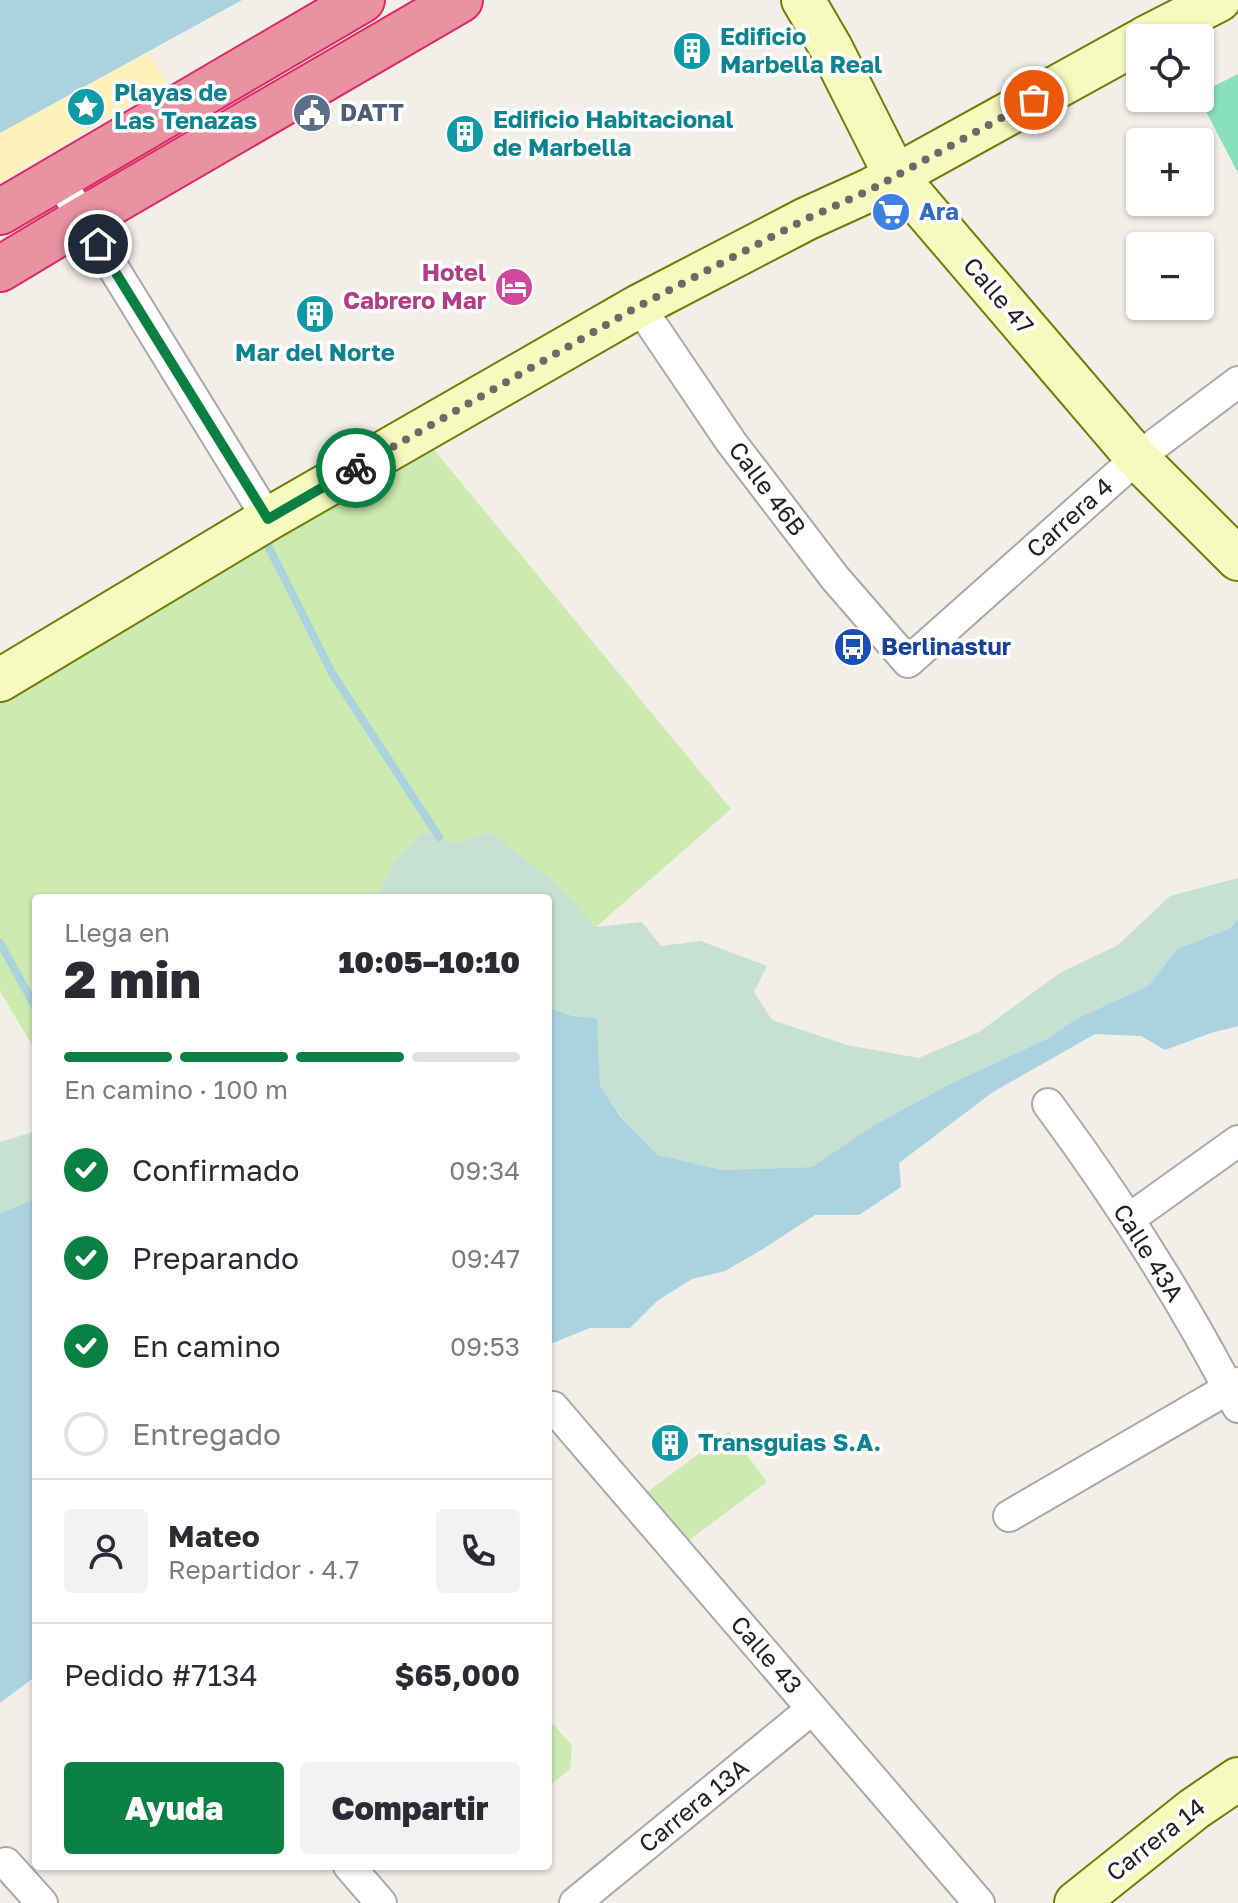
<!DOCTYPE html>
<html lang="es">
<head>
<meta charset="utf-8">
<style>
	body { margin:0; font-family:"Golos Text",sans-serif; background:#f2f2f3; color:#2b2b33; height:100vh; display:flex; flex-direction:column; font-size:30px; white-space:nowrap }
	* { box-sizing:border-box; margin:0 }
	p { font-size:26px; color:#7c7c81 }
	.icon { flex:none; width:44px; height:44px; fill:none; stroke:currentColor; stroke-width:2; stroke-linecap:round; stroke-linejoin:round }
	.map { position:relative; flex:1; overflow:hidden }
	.side { position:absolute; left:32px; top:894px; width:520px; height:976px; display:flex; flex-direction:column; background:#fff; border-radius:8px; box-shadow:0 2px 6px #0004 }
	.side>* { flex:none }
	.controls { position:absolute; left:1126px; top:24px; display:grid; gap:16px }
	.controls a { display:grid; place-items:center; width:88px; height:88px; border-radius:8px; background:#fff; box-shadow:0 2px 6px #0004; font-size:40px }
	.pin { position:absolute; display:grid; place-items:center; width:68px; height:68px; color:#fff; margin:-34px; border:4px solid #fff; border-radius:50%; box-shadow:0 2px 8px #0007 }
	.courier { position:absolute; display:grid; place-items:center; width:80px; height:80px; margin:-40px; border:6px solid #0b8043; border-radius:50%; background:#fff; color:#222; box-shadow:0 2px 10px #0007 }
	.headline em { font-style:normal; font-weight:800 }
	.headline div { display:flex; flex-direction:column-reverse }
	.headline { display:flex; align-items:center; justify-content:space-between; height:136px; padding:0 32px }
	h1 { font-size:52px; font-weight:800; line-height:60px }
	.bar { display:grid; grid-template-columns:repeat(4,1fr); gap:12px 8px; align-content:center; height:96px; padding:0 32px }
	.bar i { height:10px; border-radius:6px; background:#e1e1e2 }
	.bar .active { background:#0b8043 }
	.bar p { grid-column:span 4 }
	.line { display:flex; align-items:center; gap:20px; padding:0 32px; border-top:2px solid #e1e1e2 }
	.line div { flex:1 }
	.round { display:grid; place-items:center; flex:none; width:84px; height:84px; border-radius:8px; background:#f2f2f3 }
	ol { padding:0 32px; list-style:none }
	li { display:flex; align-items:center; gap:24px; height:88px }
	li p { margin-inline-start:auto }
	li .icon { padding:8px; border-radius:50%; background:#0b8043; color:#fff; stroke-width:4 }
	li:last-child { color:#7c7c81 }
	li i { width:44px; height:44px; border:4px solid #e1e1e2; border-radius:50% }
	.action { display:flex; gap:16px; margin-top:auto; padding:16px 32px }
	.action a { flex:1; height:92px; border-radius:8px; background:#0b8043; color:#fff; font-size:32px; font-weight:800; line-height:92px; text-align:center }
	.action a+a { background:#f2f2f3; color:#2b2b33 }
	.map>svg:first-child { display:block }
	.grass { fill:#cdebb0 }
	.wetland { fill:#c6e0d4 }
	.sand { fill:#fff1ba }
	.pitch { fill:#88e0be }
	.water { fill:#aad3df }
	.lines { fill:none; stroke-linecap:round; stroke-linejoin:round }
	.stream { stroke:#aad3df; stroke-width:8 }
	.street-casing { stroke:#a9a9a9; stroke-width:34 }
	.secondary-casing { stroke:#707d05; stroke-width:46 }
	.highway-casing { stroke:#dc2a67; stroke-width:48 }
	.street { stroke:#fff; stroke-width:30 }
	.secondary { stroke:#f7fabf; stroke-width:42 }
	.highway { stroke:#e892a2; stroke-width:44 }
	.done { stroke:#6b6a68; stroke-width:8; stroke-dasharray:0 14.4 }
	.route { stroke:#0b8043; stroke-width:10 }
	.labels { text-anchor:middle; stroke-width:7; stroke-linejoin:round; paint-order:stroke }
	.culture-label { font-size:24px; font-weight:bold; fill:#0d838f; stroke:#fff; text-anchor:start }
	.service-label { font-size:24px; font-weight:bold; fill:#4e5e75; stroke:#fff; text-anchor:start }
	.shop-label { font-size:24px; font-weight:bold; fill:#366cbe; stroke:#fff; text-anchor:start }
	.hotel-label { font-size:24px; font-weight:bold; fill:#b23c85; stroke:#fff; text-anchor:end }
	.street-label { font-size:24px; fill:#222; stroke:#fff }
	.transit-label { font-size:24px; font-weight:bold; fill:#164399; stroke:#fff; text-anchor:start }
</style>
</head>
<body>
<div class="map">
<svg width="1238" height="1903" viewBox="0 0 1238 1903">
	<rect width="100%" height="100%" fill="#f2efe9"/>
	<g class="grass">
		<path d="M 426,440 L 731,809 L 596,927 L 552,879 L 490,832 L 458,843 L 422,832 L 394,862 L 377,898 L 36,898 L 36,1052 L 0,991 L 0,697 Z"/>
		<path d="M 729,1431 L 767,1482 L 680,1547 L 642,1496 Z"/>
		<path d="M 548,1719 L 572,1745 L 570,1769 L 548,1787 Z"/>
	</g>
	<g class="wetland">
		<path d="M 422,832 L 458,843 L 490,832 L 552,879 L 596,927 L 642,922 L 661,946 L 701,941 L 767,966 L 754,992 L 772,1020 L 847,1045 L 919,1058 L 979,1032 L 1060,973 L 1118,945 L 1170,896 L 1238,878 L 1238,919 L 1229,929 L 1177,949 L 1148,986 L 1076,1019 L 1049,1038 L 950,1084 L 871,1127 L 812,1167 L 722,1170 L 657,1156 L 620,1115 L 600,1085 L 597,1020 L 573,1016 L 552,1009 L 548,999 L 548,898 L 377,898 L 394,862 Z"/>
		<path d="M 36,1131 L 36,1198 L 0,1214 L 0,1142 Z"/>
	</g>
	<path class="sand" d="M 148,53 L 167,81 L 0,183 L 0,133 Z"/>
	<path class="pitch" d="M 1238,74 L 1238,173 L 1199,98 L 1200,93 Z"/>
	<g class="water">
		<path d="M 0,0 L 242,0 L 0,133 Z"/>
		<path d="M 1238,919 L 1238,1026 L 1211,1033 L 1165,1050 L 1141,1036 L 1095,1034 L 993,1092 L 899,1163 L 901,1187 L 859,1215 L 815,1215 L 763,1249 L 725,1271 L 692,1279 L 657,1301 L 630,1328 L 590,1328 L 548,1345 L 548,999 L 552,1009 L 573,1016 L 597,1019 L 600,1085 L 620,1116 L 657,1155 L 722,1170 L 812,1167 L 871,1127 L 950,1084 L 1049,1038 L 1076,1019 L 1148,986 L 1177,949 L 1229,929 Z"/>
		<path d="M 36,1198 L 36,1676 L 0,1703 L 0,1214 Z"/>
	</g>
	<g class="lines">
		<g class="stream">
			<path d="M 262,534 L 332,673 L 439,837"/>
			<path d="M 0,943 L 36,1008"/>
		</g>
		<defs>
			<g id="street">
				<path d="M 58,178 L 268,519"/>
				<path d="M 639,306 L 731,442 L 835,578 L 908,662 L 1137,458 L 1238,382"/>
				<path d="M 1048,1104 C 1119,1200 1184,1301 1238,1407"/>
				<path d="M 1129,1219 L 1238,1141"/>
				<path d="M 553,1407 L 979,1903"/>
				<path d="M 1009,1516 L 1238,1383"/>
				<path d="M 6,1863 L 42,1903"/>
				<path d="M 349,1866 L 381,1903"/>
				<path d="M 575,1903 L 812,1709"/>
			</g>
			<g id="secondary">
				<path d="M 803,0 L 831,48 L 895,175 L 1137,458 L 1238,559"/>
				<path d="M 1145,38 L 1219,0"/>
				<path d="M 0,680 L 268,519 L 639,306 L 806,219 L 872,189 L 1140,41"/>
				<path d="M 1076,1903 L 1194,1809 L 1238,1779"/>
			</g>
			<g id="highway">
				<path d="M 0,212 L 362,0"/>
				<path d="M 0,269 L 83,219 L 460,0"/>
			</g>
		</defs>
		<use href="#street" class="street-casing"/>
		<use href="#secondary" class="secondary-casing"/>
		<use href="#highway" class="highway-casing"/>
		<use href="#street" class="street"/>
		<use href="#secondary" class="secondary"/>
		<use href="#highway" class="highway"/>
	</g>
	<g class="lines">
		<path class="done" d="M 356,468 L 639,306 L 806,219 L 872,189 L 1034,100"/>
		<path class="route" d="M 98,244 L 268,519 L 356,468"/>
	</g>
	<defs>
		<symbol id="building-disc" viewBox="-11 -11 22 22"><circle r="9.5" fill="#0f9aa8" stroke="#fff"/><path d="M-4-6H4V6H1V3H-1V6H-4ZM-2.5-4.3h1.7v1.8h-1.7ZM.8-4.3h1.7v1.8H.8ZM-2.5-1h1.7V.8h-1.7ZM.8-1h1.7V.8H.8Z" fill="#fff"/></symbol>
		<symbol id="sight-disc" viewBox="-11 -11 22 22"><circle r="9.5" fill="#0f9aa8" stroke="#fff"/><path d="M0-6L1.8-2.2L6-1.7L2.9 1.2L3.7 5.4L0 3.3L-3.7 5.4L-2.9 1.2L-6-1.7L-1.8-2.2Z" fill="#fff"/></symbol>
		<symbol id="civic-disc" viewBox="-11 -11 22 22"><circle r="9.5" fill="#5c6f8a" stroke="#fff"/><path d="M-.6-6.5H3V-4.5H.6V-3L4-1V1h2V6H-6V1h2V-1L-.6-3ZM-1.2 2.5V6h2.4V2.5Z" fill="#fff"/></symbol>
		<symbol id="supermarket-disc" viewBox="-11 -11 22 22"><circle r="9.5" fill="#3f7fe0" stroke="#fff"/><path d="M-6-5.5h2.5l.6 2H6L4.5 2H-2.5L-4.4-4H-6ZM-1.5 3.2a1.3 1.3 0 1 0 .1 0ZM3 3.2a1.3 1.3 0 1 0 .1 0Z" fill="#fff"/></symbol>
		<symbol id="hotel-disc" viewBox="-11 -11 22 22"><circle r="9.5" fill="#d1479c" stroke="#fff"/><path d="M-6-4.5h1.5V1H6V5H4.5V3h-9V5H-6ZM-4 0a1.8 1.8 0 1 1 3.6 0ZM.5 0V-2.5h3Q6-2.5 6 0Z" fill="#fff"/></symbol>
		<symbol id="bus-disc" viewBox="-11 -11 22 22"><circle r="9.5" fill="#1a4fb4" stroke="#fff"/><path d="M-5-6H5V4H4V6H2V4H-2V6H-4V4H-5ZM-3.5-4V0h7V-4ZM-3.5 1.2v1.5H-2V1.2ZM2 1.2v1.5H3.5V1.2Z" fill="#fff"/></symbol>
	</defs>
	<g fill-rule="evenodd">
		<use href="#building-disc" x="670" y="29" width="44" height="44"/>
		<use href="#sight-disc" x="64" y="85" width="44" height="44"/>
		<use href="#civic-disc" x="290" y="91" width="44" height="44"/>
		<use href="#building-disc" x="443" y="112" width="44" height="44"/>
		<use href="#supermarket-disc" x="869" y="190" width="44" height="44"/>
		<use href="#hotel-disc" x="492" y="265" width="44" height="44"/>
		<use href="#building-disc" x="293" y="292" width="44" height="44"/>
		<use href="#bus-disc" x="831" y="625" width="44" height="44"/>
		<use href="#building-disc" x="648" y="1421" width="44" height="44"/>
	</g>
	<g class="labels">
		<g class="culture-label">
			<text x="720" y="45">Edificio<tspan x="720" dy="28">Marbella Real</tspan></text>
			<text x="114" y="101">Playas de<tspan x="114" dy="28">Las Tenazas</tspan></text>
			<text x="493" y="128">Edificio Habitacional<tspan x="493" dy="28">de Marbella</tspan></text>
			<text x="315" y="361" text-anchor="middle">Mar del Norte</text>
			<text x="698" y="1451">Transguias S.A.</text>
		</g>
		<g class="service-label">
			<text x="340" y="121">DATT</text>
		</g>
		<g class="shop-label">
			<text x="919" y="220">Ara</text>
		</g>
		<g class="hotel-label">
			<text x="486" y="281">Hotel<tspan x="486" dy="28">Cabrero Mar</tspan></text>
		</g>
		<g class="street-label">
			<text transform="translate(998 296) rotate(49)" y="8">Calle 47</text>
			<text transform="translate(767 489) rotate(53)" y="8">Calle 46B</text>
			<text transform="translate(1070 518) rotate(-42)" y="8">Carrera 4</text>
			<text transform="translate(1148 1253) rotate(58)" y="8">Calle 43A</text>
			<text transform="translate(766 1655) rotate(49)" y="8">Calle 43</text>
			<text transform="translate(694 1806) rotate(-39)" y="8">Carrera 13A</text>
			<text transform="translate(1156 1840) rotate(-38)" y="8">Carrera 14</text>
		</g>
		<g class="transit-label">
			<text x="881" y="655">Berlinastur</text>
		</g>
	</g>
</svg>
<div class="controls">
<a><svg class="icon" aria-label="locate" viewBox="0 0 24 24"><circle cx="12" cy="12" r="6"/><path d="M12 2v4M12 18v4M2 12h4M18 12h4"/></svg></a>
<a>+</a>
<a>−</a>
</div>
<div class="pin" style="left:1034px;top:100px;background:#ea580c"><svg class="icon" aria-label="bag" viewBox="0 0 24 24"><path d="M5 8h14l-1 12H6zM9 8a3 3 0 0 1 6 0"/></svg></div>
<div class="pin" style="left:98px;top:244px;background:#1f2937"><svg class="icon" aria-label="home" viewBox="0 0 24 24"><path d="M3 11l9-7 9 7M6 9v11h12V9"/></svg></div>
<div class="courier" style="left:356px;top:468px"><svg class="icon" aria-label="bike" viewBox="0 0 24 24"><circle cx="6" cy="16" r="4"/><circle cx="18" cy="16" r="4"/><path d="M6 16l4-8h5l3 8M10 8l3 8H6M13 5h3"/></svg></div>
<section class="side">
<div class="headline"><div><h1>2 min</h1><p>Llega en</p></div><em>10:05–10:10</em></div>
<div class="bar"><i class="active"></i><i class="active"></i><i class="active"></i><i></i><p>En camino · 100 m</p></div>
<ol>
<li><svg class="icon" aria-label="check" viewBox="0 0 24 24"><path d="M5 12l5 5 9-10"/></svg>Confirmado<p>09:34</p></li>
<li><svg class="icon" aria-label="check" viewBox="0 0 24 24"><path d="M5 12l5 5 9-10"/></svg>Preparando<p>09:47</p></li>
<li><svg class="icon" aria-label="check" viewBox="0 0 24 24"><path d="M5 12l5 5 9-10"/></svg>En camino<p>09:53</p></li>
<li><i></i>Entregado</li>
</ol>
<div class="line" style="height:144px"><a class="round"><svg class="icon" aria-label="person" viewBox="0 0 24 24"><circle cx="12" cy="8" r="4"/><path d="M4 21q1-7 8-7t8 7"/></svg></a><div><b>Mateo</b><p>Repartidor · 4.7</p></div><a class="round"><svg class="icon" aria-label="phone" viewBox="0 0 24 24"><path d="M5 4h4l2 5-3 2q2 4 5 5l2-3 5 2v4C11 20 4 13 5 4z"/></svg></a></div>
<div class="line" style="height:104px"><div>Pedido #7134</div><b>$65,000</b></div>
<div class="action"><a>Ayuda</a><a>Compartir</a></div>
</section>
</div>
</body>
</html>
